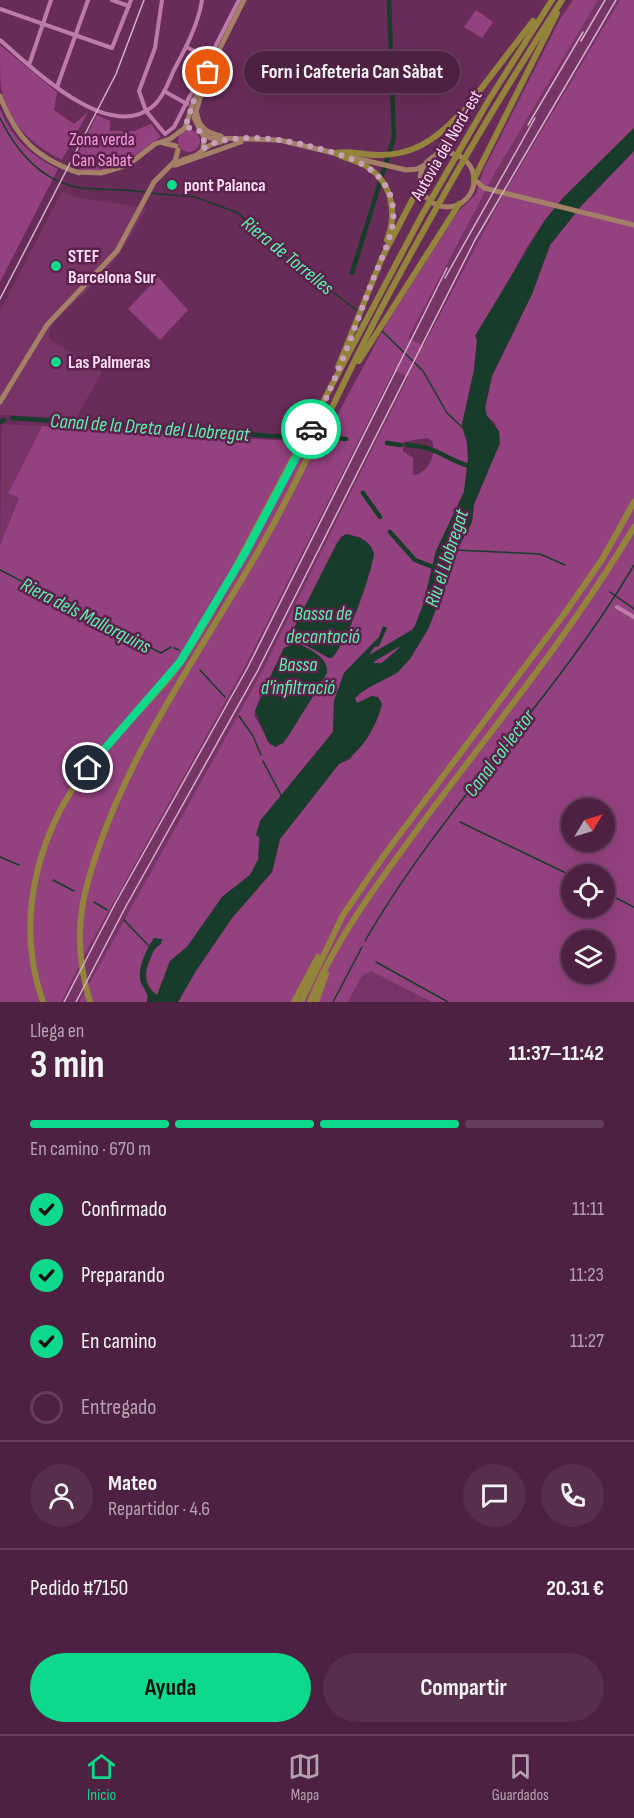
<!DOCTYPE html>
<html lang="es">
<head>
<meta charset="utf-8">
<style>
	body { margin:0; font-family:"Sofia Sans Condensed",sans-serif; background:#582e4d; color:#f1f3f6; height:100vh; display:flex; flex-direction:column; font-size:22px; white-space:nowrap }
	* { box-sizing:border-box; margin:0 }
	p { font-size:20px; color:#b3a3b2 }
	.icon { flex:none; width:33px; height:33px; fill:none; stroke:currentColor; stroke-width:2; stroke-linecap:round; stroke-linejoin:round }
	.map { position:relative; height:1002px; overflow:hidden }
	.details { display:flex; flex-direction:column; background:#4e2142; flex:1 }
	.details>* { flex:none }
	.needle { width:39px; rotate:52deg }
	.buttons { position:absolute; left:561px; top:798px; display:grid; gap:12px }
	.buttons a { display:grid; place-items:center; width:54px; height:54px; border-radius:50%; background:#4e2142; box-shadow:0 6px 24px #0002,0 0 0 2px #653e5b; font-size:30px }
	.pin { position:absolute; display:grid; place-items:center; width:51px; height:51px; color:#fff; margin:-26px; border:3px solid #fff; border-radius:50%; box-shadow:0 2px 6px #0007 }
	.courier { position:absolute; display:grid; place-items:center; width:60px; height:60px; margin:-30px; border:4px solid #0cd98a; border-radius:50%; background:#fff; color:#222; box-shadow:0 2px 8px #0007 }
	.bubble { position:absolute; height:42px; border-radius:21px; background:#4e2142; box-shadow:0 6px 24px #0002,0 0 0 2px #653e5b; font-size:20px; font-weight:700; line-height:42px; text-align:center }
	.headline em { font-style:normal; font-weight:700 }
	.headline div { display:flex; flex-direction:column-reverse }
	.headline { display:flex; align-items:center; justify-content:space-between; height:102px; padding:0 30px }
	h1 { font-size:39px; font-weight:700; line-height:45px }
	.bar { display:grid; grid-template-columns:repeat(4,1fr); gap:9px 6px; align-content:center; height:72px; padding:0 30px }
	.bar i { height:8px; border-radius:4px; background:#653e5b }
	.bar .current { background:#0cd98a }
	.bar p { grid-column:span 4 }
	.line { display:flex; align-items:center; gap:15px; padding:0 30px; border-top:2px solid #653e5b }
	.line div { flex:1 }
	.round { display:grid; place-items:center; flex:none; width:63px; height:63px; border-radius:32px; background:#582e4d }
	ol { padding:0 30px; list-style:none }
	li { display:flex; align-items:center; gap:18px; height:66px }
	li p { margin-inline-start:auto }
	li .icon { padding:6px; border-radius:50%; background:#0cd98a; color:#111; stroke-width:4 }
	li:last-child { color:#b3a3b2 }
	li i { width:33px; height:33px; border:3px solid #653e5b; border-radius:50% }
	.cta { display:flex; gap:12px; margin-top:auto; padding:12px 30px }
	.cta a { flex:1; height:69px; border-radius:36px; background:#0cd98a; color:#111; font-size:24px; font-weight:700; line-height:69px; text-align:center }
	.cta a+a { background:#582e4d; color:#f1f3f6 }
	.tab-bar { display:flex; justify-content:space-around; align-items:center; height:84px; border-top:2px solid #653e5b; background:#4e2142; font-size:16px; color:#b3a3b2 }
	.tab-bar a { display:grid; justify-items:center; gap:3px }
	.tab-bar .current { color:#0cd98a }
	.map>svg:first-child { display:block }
	.built { fill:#773466 }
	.green { fill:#94417f; fill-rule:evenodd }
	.water { fill:#173c29 }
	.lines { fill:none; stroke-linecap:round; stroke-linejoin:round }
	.stream { stroke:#173c29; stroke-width:1.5 }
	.canal { stroke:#173c29; stroke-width:4.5 }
	.river { stroke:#173c29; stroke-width:8 }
	.minor { stroke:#be7baa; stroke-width:4 }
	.major { stroke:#a48067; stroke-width:5 }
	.highway { stroke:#93843b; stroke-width:6 }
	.rail { stroke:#d5afc9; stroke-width:1.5 }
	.done { stroke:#c8a0bc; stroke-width:6; stroke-dasharray:0 10.8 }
	.route { stroke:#0cd98a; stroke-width:8 }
	.poi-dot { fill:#0cd98a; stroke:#5c214d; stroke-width:2 }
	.labels { text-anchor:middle; stroke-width:5; stroke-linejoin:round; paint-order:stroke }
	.park-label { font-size:18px; fill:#f89ddd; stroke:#5c214d }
	.street-label { font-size:18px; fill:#fcdef2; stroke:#5c214d }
	.poi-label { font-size:18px; font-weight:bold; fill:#fcdef2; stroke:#5c214d; text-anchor:start }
	.water-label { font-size:20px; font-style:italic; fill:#5af2a7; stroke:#5c214d }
</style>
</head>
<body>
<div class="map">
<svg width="634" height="1002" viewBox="0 0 634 1002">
	<rect width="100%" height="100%" fill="#682c58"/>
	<g class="built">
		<path d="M 598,0 L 620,0 L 502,197 L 422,346 L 408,338 L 496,171 Z"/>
		<path d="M 62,191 L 75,197 L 147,208 L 120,253 L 100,278 L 54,321 L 49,333 L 50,339 L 102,373 L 76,418 L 0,415 L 0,311 Z"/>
		<path d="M 393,369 L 408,377 L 260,675 L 79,1002 L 61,1002 L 87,950 L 248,661 Z"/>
		<path d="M 2,424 L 42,426 L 8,492 L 19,497 L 0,545 Z"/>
		<path d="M 371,971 L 381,974 L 432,1002 L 348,1002 L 362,976 Z"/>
	</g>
	<g class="green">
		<path d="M 573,0 L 598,0 L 496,171 L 408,338 L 423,346 L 502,197 L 620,0 L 634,0 L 634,128 L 563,198 L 545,220 L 527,247 L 477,340 L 474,370 L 462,425 L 467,443 L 468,459 L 464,492 L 436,551 L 423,605 L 415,626 L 398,649 L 382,663 L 363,663 L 374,647 L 379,646 L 383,627 L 379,637 L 344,673 L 334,701 L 333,732 L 260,821 L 258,860 L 250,875 L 222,897 L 187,947 L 170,961 L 157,996 C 133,970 157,964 154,938 L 140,979 L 148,995 L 147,1002 L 79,1002 L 260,675 L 408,377 L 394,370 L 248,661 L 87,950 L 61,1002 L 0,1002 L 0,545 L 19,498 L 8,493 L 42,426 L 322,443 L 388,321 L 457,213 L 476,194 L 483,171 L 560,19 ZM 427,438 L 432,441 C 437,454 428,474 413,475 L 413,458 L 403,451 L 403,442 ZM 341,536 L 360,537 L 372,547 C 366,575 353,642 329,658 L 295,639 L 292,632 ZM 284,648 L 320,686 L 283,743 L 271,745 L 254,715 L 261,694 Z"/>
		<path d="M 476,10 L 493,22 L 482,38 L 464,27 Z"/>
		<path d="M 0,45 L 57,92 L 54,110 L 74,124 L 88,112 L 62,160 C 30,144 10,124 1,88 C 0,75 0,58 0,45 Z"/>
		<path d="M 0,109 C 12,138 30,155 58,169 L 0,282 Z"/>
		<path d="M 97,115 L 110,121 L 110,131 L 134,131 L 151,124 L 161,137 C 135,155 107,183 72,165 Z"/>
		<circle cx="189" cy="141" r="11"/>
		<path d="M 634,151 L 634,1002 L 432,1002 L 371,971 L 362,976 L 348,1002 L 178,1002 L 195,971 L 232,918 L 272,872 L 280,839 L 339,764 L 351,759 L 372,696 L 357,703 L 354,698 L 410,659 L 428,629 L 453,567 L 456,552 L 472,522 L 474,504 L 500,443 L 495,423 L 487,416 L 485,408 L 492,376 L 532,294 L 550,245 L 582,205 ZM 572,808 L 604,808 L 604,842 L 572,842 ZM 572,874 L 604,874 L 604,908 L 572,908 ZM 572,940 L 604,940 L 604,974 L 572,974 Z"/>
		<path d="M 158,277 L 188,310 L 160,340 L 128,309 Z"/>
	</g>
	<g class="water">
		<path d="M 634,128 L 634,151 L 582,205 L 550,245 L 532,294 L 492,376 L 485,408 L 487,416 L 499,431 L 500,443 L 474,504 L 472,522 L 456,552 L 453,567 L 428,629 L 410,659 L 397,673 L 364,690 L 355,698 L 357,703 L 372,696 L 378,697 L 382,704 C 377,726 360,755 339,764 L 280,839 L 272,872 L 232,918 L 196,971 L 178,1002 L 147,1002 C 150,992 142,989 140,979 C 138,966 147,949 154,938 L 162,939 L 161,944 C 151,949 142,973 147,984 C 148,988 153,992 157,995 L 170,961 L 187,947 L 222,897 L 250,875 L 258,860 L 260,838 L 256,835 L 260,821 L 333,732 L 334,701 L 344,673 L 379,637 L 383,626 L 387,628 L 379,646 L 374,647 L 364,663 L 382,663 L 398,649 L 415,626 L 423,605 L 436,551 L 464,492 L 468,459 L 467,443 L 462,425 L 474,370 L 477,340 L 475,336 L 545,220 L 563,198 Z"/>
		<path d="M 345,534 C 358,536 370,540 374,554 C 370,578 348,640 332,658 L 329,658 L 295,639 L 292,632 L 337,543 Z"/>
		<path d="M 295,643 C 308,647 329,658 327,673 L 289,735 L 283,743 L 275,747 L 268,742 L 255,711 L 284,648 Z"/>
	</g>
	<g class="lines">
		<g class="stream">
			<path d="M 0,118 C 16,151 42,182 81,188 C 102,190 124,189 145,192"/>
			<path d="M 150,193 L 195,197 L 238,213 L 278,251 L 359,312"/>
			<path d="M 381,330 L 423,371 L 447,413 L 464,429"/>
			<path d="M 455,550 L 540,554 L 565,565"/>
			<path d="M 0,570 L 161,653 L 171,647"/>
			<path d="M 610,592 L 634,609"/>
			<path d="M 174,648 L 179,650"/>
			<path d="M 200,670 L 225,697"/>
			<path d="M 239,716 L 253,736 L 261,755"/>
			<path d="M 263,761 L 282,797"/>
			<path d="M 460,822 L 572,876"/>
			<path d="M 0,857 L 19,865"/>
			<path d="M 53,880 L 74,891"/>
			<path d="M 604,892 L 634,907"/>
			<path d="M 94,902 L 107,910"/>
			<path d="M 124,920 L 149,946"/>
			<path d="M 365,941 C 442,807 556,698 634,565"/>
			<path d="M 376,962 L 448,1002"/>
			<path d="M 333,1002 L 362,947"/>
		</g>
		<g class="canal">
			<path d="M 352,273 L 394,137 L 389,0"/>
			<path d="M 12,418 L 288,437"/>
			<path d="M 0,422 L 4,420"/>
			<path d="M 336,438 L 346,439"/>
			<path d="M 387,443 L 401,445"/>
			<path d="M 407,445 C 439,447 444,459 472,467"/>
			<path d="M 363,493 L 380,517"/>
			<path d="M 390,532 L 415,560 L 438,569"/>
		</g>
		<path class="river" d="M 363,670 L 372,658 L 413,634"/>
		<g class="minor">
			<path d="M 112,0 L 129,6"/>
			<path d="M 162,0 L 155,48 L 139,91 L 146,111 L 165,134 L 174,127 L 239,0"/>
			<path d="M 0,9 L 112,48 L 131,0"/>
			<path d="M 0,40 C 33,68 107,143 152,107 C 162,99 168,84 173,72 C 185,49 198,26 202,0"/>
			<path d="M 186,47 L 211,59"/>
			<path d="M 29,65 L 51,0"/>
			<path d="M 57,87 L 88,0"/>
			<path d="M 164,91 L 187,104"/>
			<path d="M 617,607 L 634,617"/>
		</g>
		<g class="major">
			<path d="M 202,92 L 194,118 L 204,137 L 203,149"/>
			<path d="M 0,96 C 16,138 36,158 79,173"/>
			<path d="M 197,114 C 199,128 208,133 221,136"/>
			<path d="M 202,133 L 210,138 L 279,140 L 406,170 L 417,169 L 423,166"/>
			<path d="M 163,143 L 176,146"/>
			<circle cx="447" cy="180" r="27"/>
			<path d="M 174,165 C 182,158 190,159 198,154 C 206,148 210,143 221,142"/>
			<path d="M 176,165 L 241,142"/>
			<path d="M 77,172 L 101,173 L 128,165 L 155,144 L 170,139 L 185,128 L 194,100 L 244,0"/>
			<path d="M 474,179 L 484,188 L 634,225"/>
			<path d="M 0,402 L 47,325 L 117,251 L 154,182 L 175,161 L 178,150"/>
		</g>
		<g class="highway">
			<path d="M 335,153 C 349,150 363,155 377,155 C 412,156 435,140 458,116"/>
			<path d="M 335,153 C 345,159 356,160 366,166 C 392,182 398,213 387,240"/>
			<path d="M 437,154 L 467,107 L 533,21"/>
			<path d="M 474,179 L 557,13"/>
			<path d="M 359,361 L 459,204"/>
			<path d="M 338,367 L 382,258 L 420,185"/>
			<path d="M 43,1002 C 13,918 39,824 96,758 C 121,729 149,703 173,673 C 187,655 198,635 210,615 L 422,215 L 490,98 L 552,0"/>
			<path d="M 90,1002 C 78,963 76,925 87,885 C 122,754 209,642 273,525 C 312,453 344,379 382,307 C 438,202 497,100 562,0"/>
			<path d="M 294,1002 L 318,957"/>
			<path d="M 301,1002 L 343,915 L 385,854 L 565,613 L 603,558 L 634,502"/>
			<path d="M 310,1002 C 335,937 390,867 431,811 C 501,718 575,627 634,527"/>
			<path d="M 316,1002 L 326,974"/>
		</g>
		<g class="rail">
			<path d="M 581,41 L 605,0"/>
			<path d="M 528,125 L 583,32"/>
			<path d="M 445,278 L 535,118"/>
			<path d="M 0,299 L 116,74 L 144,0"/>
			<path d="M 64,1002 L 116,902 L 248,667 L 447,268"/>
			<path d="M 76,1002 L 125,908 L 258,670 L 475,240 L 616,0"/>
		</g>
	</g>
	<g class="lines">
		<path class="done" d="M 208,72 L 194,100 L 185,128 C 199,126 207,135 203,149 C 226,132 278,138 305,145 C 335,153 374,160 389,192 C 393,201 394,213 393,223 C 389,245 378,266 370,287 C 352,335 335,384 311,429"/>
		<path class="route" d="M 88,768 L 180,662 L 244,555 L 311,429"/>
	</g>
	<g class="poi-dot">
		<circle cx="172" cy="185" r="6"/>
		<circle cx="56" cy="266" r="6"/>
		<circle cx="56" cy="362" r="6"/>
	</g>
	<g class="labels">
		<g class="park-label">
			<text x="102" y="145">Zona verda<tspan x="102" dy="21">Can Sabat</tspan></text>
		</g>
		<g class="street-label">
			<text transform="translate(446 145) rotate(-60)" y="6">Autovia del Nord-est</text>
		</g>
		<g class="poi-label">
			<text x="184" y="191">pont Palanca</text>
			<text x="68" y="262">STEF<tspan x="68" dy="21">Barcelona Sur</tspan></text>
			<text x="68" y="368">Las Palmeras</text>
		</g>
		<g class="water-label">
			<text transform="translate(288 255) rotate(39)" y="7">Riera de Torrelles</text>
			<text transform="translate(150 427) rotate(4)" y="7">Canal de la Dreta del Llobregat</text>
			<text transform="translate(446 558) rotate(-72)" y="7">Riu el Llobregat</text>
			<text x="323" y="620">Bassa de<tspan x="323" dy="23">decantació</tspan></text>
			<text transform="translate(86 615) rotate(27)" y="7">Riera dels Mallorquins</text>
			<text x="298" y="671">Bassa<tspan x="298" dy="23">d'infiltració</tspan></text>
			<text transform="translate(499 753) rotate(-53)" y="7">Canal col·lector</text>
		</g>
	</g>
</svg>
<div class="buttons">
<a><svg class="needle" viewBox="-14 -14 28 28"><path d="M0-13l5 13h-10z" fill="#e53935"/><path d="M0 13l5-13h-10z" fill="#b3a3b2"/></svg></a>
<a><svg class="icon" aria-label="locate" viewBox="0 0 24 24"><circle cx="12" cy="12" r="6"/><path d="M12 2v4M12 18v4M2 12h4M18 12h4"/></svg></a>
<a><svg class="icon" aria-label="layers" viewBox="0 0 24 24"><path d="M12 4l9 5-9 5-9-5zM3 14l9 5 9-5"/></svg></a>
</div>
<div class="pin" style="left:208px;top:72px;background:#ea580c"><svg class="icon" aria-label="bag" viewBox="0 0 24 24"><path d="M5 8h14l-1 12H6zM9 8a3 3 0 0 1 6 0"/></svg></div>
<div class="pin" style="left:88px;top:768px;background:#1f2937"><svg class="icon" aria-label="home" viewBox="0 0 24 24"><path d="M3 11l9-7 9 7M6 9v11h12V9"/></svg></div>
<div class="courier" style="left:311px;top:429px"><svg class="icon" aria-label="car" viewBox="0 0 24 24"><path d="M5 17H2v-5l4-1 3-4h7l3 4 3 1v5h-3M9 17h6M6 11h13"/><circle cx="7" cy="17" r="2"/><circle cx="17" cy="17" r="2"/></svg></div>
<div class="bubble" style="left:244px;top:51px;width:216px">Forn i Cafeteria Can Sàbat</div>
</div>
<section class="details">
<div class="headline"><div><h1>3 min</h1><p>Llega en</p></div><em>11:37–11:42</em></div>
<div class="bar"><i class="current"></i><i class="current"></i><i class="current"></i><i></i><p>En camino · 670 m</p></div>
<ol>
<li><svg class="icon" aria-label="check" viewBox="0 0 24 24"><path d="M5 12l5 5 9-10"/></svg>Confirmado<p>11:11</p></li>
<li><svg class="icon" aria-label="check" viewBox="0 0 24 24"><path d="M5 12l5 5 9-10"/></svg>Preparando<p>11:23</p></li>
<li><svg class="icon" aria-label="check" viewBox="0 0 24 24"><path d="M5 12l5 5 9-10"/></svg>En camino<p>11:27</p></li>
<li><i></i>Entregado</li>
</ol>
<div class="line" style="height:108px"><a class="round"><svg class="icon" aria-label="person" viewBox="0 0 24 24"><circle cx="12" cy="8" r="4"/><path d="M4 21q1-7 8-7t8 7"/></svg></a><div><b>Mateo</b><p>Repartidor · 4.6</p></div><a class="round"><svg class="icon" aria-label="chat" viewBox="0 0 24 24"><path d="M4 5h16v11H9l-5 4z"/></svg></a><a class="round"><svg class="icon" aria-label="phone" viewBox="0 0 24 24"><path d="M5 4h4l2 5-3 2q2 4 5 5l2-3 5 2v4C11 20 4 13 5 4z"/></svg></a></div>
<div class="line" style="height:78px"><div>Pedido #7150</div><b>20.31 €</b></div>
<div class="cta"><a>Ayuda</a><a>Compartir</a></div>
</section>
<nav class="tab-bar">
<a class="current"><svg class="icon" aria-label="home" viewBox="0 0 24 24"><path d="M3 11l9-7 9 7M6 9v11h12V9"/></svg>Inicio</a>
<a><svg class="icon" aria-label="map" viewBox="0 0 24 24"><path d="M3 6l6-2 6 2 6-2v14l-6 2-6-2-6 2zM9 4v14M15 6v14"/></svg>Mapa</a>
<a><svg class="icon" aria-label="saved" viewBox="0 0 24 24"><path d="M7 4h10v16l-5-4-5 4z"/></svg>Guardados</a>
</nav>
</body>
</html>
